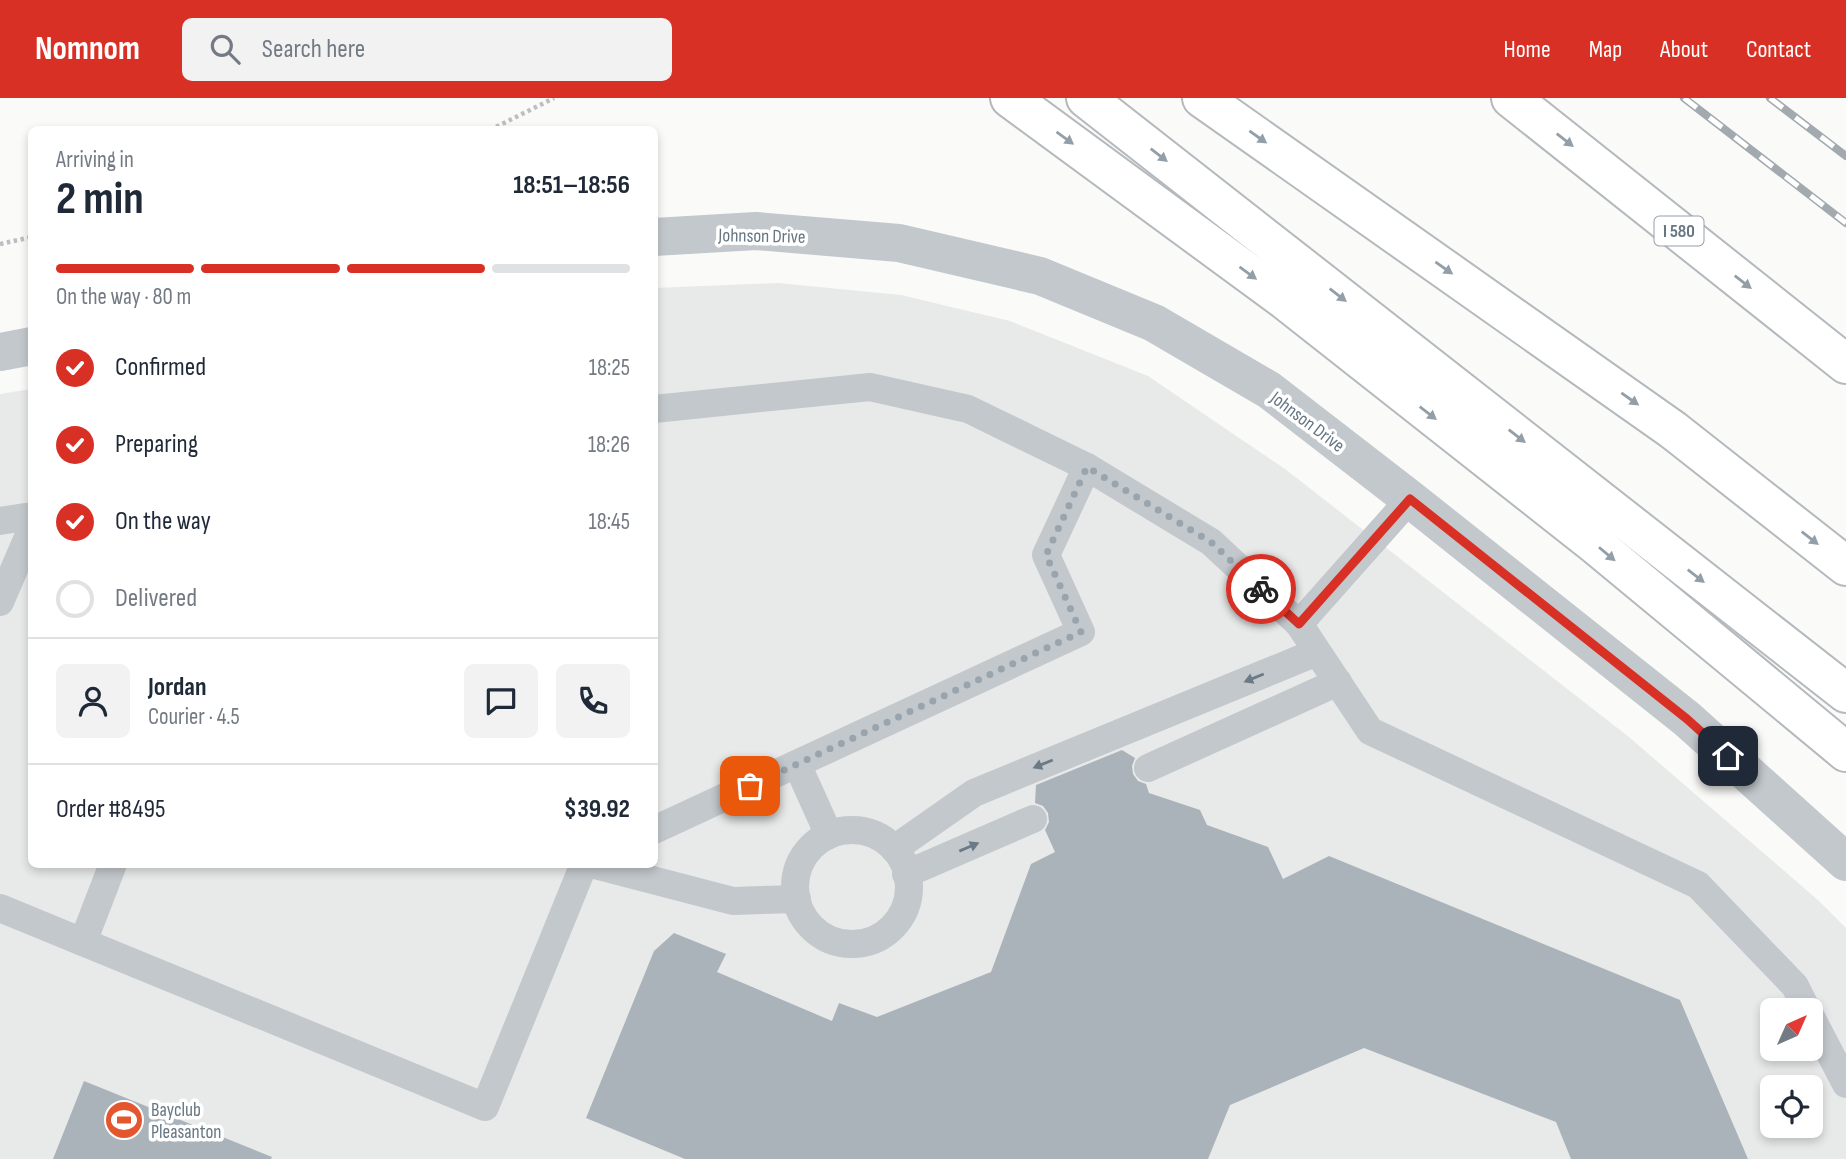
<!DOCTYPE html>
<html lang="en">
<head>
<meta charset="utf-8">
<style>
	body { margin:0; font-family:"Sofia Sans Condensed",sans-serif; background:#f2f2f3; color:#1f2937; height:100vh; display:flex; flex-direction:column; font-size:26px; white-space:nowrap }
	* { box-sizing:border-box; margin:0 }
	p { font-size:23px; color:#747a83 }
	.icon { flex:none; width:38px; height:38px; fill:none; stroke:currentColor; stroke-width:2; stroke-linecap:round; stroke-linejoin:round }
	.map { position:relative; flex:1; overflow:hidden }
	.side { position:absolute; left:28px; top:28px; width:630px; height:742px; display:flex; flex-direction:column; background:#fff; border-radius:10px; box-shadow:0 4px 10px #0003 }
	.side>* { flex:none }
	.needle { width:46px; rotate:45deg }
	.fabs { position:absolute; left:1760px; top:900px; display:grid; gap:14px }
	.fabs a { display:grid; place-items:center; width:63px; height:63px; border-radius:10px; background:#fff; box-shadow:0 4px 10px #0003; font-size:35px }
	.pin { position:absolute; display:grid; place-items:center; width:60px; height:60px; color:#fff; margin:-30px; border-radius:14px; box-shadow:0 4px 10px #0006 }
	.courier { position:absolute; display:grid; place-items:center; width:70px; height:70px; margin:-35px; border:5px solid #d93025; border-radius:50%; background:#fff; color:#222; box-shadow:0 2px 9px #0007 }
	.overview em { font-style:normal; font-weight:700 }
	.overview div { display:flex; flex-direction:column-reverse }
	.overview { display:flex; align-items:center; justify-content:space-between; height:119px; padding:0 28px }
	h1 { font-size:46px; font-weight:700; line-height:52px }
	.bar { display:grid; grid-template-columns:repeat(4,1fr); gap:10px 7px; align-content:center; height:84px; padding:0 28px }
	.bar i { height:9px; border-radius:5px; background:#e0e1e3 }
	.bar .on { background:#d93025 }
	.bar p { grid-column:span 4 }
	.line { display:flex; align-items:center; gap:18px; padding:0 28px; border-top:2px solid #e0e1e3 }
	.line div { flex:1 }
	.round { display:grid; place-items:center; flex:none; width:74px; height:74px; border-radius:10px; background:#f2f2f3 }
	ol { padding:0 28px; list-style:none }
	li { display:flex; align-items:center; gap:21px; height:77px }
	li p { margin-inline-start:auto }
	li .icon { padding:7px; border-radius:50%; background:#d93025; color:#fff; stroke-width:4 }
	li:last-child { color:#747a83 }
	li i { width:38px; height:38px; border:4px solid #e0e1e3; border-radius:50% }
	header { display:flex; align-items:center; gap:42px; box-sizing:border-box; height:98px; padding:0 35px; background:#d93025; color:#fff }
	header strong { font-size:33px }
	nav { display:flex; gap:38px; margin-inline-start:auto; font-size:24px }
	.search { width:490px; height:63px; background:#f2f2f3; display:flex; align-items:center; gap:18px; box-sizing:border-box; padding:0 24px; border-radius:10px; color:#747a83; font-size:26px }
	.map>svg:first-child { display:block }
	.built { fill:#e8e9e9; fill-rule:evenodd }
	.building { fill:#aab3b9 }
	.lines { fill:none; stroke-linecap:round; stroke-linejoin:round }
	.motorway-casing { stroke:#b4b9bd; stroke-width:42 }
	.path { stroke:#bbbfc2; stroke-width:4.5; stroke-dasharray:3.5 3.5; stroke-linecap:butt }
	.service { stroke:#c3c8cc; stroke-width:28 }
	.tertiary { stroke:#c3c8cc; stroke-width:38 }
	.motorway { stroke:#fff; stroke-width:38 }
	.rail-casing { stroke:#a2aab0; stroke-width:8 }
	.rail { stroke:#fff; stroke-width:5; stroke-dasharray:16; stroke-linecap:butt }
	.oneway { fill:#939fa8 }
	.oneway2 { fill:#6a7a87 }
	.done { stroke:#99a4ac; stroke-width:7; stroke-dasharray:0 12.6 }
	.route { stroke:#d93025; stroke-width:9 }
	.labels { text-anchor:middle; stroke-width:7; stroke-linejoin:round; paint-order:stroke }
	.shield { fill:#fff; stroke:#939fa8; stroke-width:2 }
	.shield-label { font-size:18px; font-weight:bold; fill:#657683 }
	.street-label { font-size:19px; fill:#657683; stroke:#fff }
	.poi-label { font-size:19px; fill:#657683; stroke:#fff; text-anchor:start }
</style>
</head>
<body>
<header>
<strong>Nomnom</strong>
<div class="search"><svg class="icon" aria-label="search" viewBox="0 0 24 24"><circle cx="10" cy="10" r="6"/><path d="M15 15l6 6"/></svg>Search here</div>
<nav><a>Home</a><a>Map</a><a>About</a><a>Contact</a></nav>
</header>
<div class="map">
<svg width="1846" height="1061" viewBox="0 0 1846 1061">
	<rect width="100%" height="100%" fill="#fafaf8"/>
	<path class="built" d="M 778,185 L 901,197 L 1010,223 L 1148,278 L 1285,371 L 1629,639 L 1819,803 L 1846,830 L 1846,1061 L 0,1061 L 0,296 L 31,291 L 32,766 L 654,766 L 655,190 ZM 1773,912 L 1811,912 L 1811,950 L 1773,950 ZM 1773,989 L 1811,989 L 1811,1027 L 1773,1027 Z"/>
	<g class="building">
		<path d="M 1122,652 L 1135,660 L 1132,668 L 1133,676 L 1138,683 L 1146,686 L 1149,695 L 1200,712 L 1207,727 L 1268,749 L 1283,781 L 1329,758 L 1680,902 L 1748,1061 L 1571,1061 L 1556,1024 L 1364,950 L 1230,1007 L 1208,1061 L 685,1061 L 586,1020 L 654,853 L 674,835 L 726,856 L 717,874 L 832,923 L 839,905 L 877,919 L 991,874 L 1031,766 L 1055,754 L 1045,732 L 1049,724 L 1048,715 L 1043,708 L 1035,705 L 1036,687 Z"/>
		<path d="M 84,983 L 272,1059 L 271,1061 L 53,1061 Z"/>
	</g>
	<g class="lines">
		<defs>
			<g id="motorway">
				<path d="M 1010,0 L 1285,202 L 1596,447 L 1846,654"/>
				<path d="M 1086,0 L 1846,595"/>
				<path d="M 1202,0 L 1673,332 L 1846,468"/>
				<path d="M 1511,0 L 1846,266"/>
			</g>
		</defs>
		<use href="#motorway" class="motorway-casing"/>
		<g class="path">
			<path d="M 490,32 L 554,0"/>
			<path d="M 0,146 L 32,139"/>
		</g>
		<g class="service">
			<path d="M 654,311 L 870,289 L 968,311 L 1087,369 L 1211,444 L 1299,526 L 1370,633 L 1698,787 L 1795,888 L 1807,912"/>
			<path d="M 0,423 L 32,418"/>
			<path d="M 0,504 L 32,430"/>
			<path d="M 1299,526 L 1410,401"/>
			<path d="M 797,666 L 829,737"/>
			<path d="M 1148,670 L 1338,584"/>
			<path d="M 654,732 L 1081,534 L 1046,457 L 1087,369"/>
			<circle cx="852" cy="789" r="57"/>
			<path d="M 894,751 L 974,695 L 1317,554"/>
			<path d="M 591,766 L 733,803 L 797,801"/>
			<path d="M 906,776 L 1033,721"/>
			<path d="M 0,810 L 485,1009 L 584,766"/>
			<path d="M 83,844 L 113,766"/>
			<path d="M 1811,919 L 1846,986"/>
		</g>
		<g class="tertiary">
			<path d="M 654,139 L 756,133 L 899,145 L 1040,178 L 1154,225 L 1269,292 L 1410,401 L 1687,621 L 1846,764"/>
			<path d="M 0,254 L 32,248"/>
		</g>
		<use href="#motorway" class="motorway"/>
		<defs>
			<g id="rail">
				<path d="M 1684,0 L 1846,125"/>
				<path d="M 1770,0 L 1846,58"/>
			</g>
		</defs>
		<use href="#rail" class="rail-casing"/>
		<use href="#rail" class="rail"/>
	</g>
	<defs><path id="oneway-solid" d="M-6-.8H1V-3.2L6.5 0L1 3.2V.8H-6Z" transform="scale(1.75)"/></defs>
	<g class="oneway">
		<use href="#oneway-solid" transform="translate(1258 39) rotate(35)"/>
		<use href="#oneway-solid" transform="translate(1065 40) rotate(36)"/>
		<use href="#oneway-solid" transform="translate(1565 42) rotate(38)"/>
		<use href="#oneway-solid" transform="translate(1159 57) rotate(38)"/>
		<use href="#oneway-solid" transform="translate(1444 170) rotate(35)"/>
		<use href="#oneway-solid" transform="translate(1248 175) rotate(36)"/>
		<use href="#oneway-solid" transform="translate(1743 184) rotate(38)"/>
		<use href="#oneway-solid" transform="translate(1338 197) rotate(38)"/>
		<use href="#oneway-solid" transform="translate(1630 301) rotate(35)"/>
		<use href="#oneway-solid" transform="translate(1428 315) rotate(38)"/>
		<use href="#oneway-solid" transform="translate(1517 338) rotate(38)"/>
		<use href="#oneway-solid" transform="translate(1810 440) rotate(38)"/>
		<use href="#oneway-solid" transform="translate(1607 456) rotate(40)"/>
		<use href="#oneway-solid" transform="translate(1696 478) rotate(38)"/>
	</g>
	<g class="oneway2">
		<use href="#oneway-solid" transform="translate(1254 580) rotate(158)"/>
		<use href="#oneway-solid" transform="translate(1043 666) rotate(158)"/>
		<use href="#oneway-solid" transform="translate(969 749) rotate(-23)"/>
	</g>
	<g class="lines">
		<path class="done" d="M 750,688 L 1081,534 L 1046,457 L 1087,369 L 1211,444 L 1261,491"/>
		<path class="route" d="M 1261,491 L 1299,526 L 1410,401 L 1687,621 L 1728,658"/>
	</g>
	<defs>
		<symbol id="stadium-disc" viewBox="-11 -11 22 22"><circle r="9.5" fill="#e4572e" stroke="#fff"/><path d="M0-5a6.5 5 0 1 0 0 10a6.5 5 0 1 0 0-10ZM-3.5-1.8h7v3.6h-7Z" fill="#fff"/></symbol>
	</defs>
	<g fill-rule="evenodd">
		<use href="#stadium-disc" x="102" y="1000" width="44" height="44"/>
	</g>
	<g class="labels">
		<rect class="shield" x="1654.5" y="118.5" width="49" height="29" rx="5"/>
		<g class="shield-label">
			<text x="1679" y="139">I 580</text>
		</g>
		<g class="street-label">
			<text transform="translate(762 137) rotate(1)" y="7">Johnson Drive</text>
			<text transform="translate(1308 323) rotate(37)" y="7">Johnson Drive</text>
		</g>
		<g class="poi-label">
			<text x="151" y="1018">Bayclub<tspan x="151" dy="22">Pleasanton</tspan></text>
		</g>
	</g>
</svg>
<div class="fabs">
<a><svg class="needle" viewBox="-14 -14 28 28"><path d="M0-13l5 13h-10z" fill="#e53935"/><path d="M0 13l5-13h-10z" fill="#747a83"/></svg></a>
<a><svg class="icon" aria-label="locate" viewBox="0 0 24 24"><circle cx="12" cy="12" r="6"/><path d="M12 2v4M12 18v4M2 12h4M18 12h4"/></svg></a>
</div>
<div class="pin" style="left:750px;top:688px;background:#ea580c"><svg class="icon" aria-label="bag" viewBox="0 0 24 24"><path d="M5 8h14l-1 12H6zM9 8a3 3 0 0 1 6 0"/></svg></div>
<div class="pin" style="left:1728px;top:658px;background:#1f2937"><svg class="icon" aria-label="home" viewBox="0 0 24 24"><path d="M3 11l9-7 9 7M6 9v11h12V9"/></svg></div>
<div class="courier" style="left:1261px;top:491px"><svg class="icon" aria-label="bike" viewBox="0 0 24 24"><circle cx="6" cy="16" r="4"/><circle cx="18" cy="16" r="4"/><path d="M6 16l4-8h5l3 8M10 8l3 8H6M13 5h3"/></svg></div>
<section class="side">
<div class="overview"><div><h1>2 min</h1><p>Arriving in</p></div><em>18:51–18:56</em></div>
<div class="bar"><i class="on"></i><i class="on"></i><i class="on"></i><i></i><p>On the way · 80 m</p></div>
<ol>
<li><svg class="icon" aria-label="check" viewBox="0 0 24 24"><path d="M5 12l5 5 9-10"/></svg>Confirmed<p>18:25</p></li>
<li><svg class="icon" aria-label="check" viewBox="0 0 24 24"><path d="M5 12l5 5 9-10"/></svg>Preparing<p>18:26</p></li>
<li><svg class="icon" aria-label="check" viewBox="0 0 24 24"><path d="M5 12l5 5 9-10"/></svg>On the way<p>18:45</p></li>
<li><i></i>Delivered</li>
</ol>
<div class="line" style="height:126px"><a class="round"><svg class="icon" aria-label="person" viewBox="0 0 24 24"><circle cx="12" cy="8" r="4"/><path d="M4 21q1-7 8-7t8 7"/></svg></a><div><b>Jordan</b><p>Courier · 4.5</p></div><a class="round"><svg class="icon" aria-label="chat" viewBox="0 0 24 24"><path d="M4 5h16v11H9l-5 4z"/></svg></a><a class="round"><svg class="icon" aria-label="phone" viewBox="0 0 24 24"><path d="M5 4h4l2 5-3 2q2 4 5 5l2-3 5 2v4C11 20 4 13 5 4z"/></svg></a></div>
<div class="line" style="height:91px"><div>Order #8495</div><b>$39.92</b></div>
</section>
</div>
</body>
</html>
